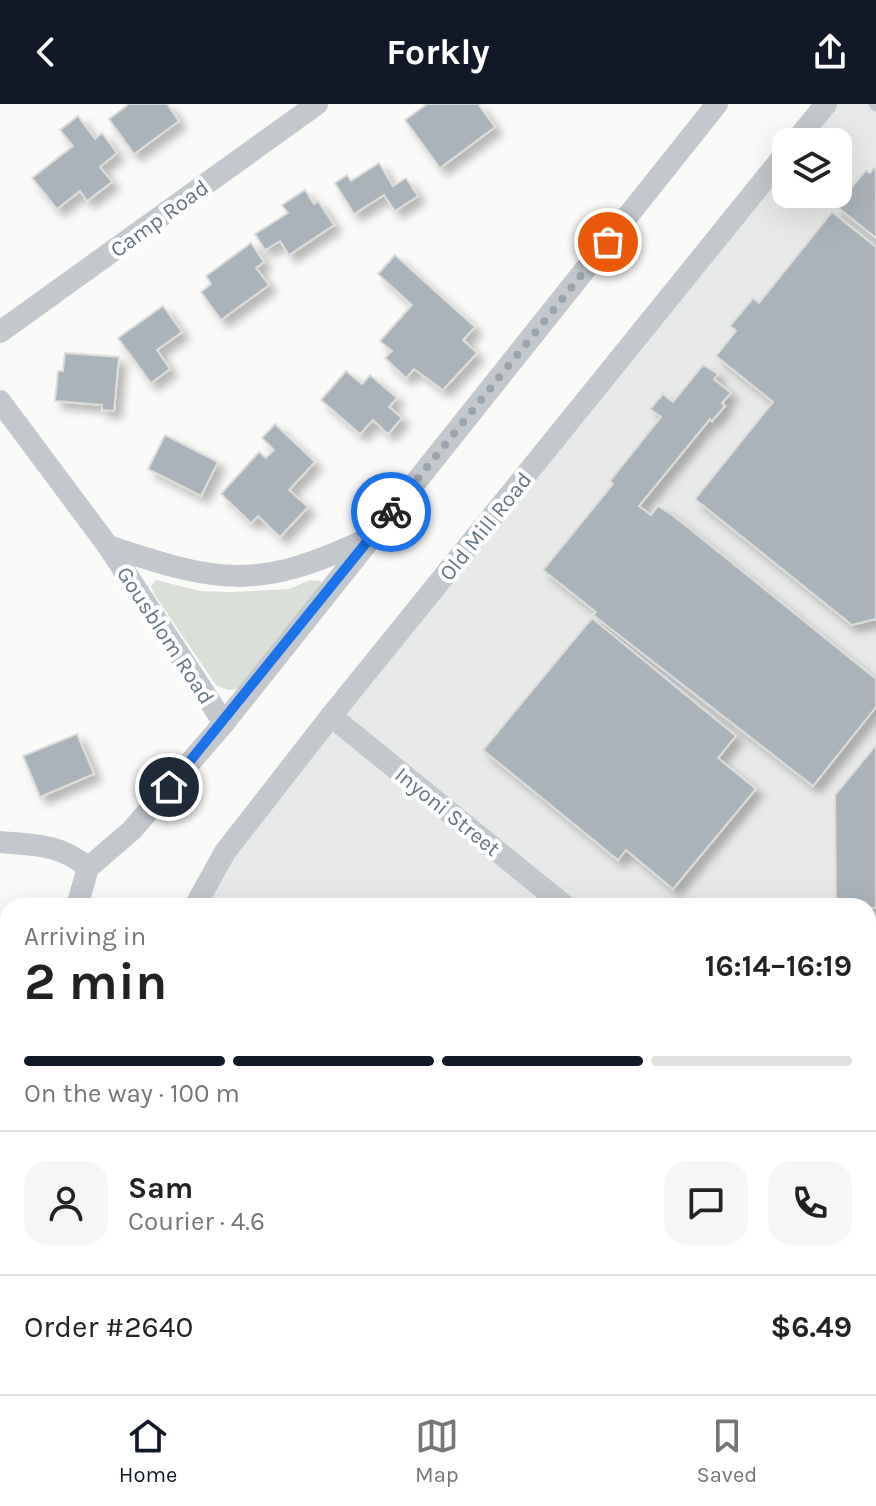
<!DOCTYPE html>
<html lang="en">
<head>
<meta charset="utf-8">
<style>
	body { margin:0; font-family:Karla,sans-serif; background:#f6f6f6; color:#222; height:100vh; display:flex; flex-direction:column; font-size:30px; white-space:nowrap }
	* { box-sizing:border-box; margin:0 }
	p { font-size:26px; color:#767676 }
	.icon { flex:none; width:44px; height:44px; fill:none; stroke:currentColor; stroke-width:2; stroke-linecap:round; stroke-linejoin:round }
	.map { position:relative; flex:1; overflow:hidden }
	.side { position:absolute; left:0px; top:794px; width:876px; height:496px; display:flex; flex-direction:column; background:#fff; border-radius:24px 24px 0 0; box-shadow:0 8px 32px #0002 }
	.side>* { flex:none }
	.controls { position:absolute; left:772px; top:24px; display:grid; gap:16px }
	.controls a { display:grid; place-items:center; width:80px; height:80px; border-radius:16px; background:#fff; box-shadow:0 8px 32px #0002; font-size:40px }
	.pin { position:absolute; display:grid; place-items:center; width:68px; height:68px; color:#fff; margin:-34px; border:4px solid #fff; border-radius:50%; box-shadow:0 2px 8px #0007 }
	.courier { position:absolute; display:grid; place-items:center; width:80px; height:80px; margin:-40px; border:6px solid #1a73e8; border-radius:50%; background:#fff; color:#222; box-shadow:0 2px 10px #0007 }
	.head em { font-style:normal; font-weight:700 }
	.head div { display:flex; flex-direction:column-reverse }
	.head { display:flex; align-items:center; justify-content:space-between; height:136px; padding:0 24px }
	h1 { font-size:52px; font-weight:700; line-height:60px }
	.bar { display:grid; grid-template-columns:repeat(4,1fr); gap:12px 8px; align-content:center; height:96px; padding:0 24px }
	.bar i { height:10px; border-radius:6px; background:#e0e0e0 }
	.bar .active { background:#111827 }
	.bar p { grid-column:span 4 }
	.line { display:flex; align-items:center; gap:20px; padding:0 24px; border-top:2px solid #e0e0e0 }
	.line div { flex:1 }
	.round { display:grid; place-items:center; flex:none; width:84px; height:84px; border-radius:24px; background:#f6f6f6 }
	header { display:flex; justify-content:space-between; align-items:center; height:104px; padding:0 24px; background:#111827; color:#fff; font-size:36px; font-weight:700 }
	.menu { display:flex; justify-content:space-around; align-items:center; height:112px; border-top:2px solid #e0e0e0; background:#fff; font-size:22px; color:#767676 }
	.menu a { display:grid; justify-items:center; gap:4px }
	.menu .active { color:#111827 }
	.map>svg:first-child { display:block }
	.built { fill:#e8e9e9 }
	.green { fill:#dadfd7 }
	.building { fill:#aab3b9; stroke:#dcdcda; stroke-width:2; filter:url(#shadow) }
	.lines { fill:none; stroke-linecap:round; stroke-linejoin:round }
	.lane { stroke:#c3c8cc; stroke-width:11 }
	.street { stroke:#c3c8cc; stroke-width:22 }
	.done { stroke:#99a4ac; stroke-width:8; stroke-dasharray:0 14.4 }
	.route { stroke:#1a73e8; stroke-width:10 }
	.labels { text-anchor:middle; stroke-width:8; stroke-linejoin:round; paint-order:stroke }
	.street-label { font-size:22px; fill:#657683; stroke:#fff }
</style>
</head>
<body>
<header><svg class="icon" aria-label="back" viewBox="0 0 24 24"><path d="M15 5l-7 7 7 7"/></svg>Forkly<svg class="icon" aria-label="share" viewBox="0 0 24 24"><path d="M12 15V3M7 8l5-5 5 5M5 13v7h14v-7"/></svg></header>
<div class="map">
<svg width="876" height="1290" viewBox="0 0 876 1290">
	<defs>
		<filter id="shadow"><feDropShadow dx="7" dy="7" stdDeviation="4" flood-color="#0004"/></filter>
	</defs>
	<rect width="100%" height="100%" fill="#fafaf8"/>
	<path class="built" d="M 826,0 L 876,0 L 876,1290 L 164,1290 L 164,1282 L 868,1282 L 868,802 L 195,802 L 786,49 L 786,90 L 838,90 L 838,38 L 795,38 Z"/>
	<path class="green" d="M 156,476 L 200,487 L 230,488 L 289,485 L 310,476 L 321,477 L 321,486 L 237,585 L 228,586 L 216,581 L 154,490 L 151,482 Z"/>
	<g class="building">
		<path d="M 129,0 L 167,0 L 179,17 L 134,50 L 109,15 Z"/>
		<path d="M 427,0 L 478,0 L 495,23 L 440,64 L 405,16 Z"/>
		<path d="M 78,12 L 95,35 L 102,29 L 117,49 L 100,63 L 112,78 L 87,97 L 80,87 L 57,105 L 32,74 L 73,42 L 60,26 Z"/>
		<path d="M 379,59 L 393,82 L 406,74 L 418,92 L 395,107 L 384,91 L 354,110 L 335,79 L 347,71 L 351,77 Z"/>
		<path d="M 874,64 L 876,65 L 876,134 L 836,102 L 866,66 L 870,69 Z"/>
		<path d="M 305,86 L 314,100 L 318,97 L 334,121 L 289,151 L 280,137 L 265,146 L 255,130 L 288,109 L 282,101 Z"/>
		<path d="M 832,108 L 876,143 L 876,515 L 852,521 L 695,395 L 773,298 L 716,252 L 736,227 L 730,222 L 753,194 L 759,199 Z"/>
		<path d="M 251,139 L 264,158 L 256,164 L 269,181 L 221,216 L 201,188 L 211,180 L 206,172 Z"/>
		<path d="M 395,151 L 475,223 L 463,236 L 477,249 L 443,286 L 414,265 L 406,274 L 385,254 L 392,247 L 380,237 L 412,201 L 378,170 Z"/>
		<path d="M 163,202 L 182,228 L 157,246 L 170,265 L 151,279 L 118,234 Z"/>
		<path d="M 65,249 L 119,253 L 114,307 L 102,306 L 102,301 L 55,297 L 58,267 L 63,267 Z"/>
		<path d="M 703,261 L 718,270 L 714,275 L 731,289 L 722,299 L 725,302 L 712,317 L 710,315 L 639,402 L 651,411 L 658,402 L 675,413 L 876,575 L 876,603 L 813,682 L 593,511 L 596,508 L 543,466 L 613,380 L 610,377 L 661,313 L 650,305 L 663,290 L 673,298 Z"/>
		<path d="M 346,267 L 362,280 L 370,271 L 397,294 L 389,303 L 402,314 L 388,330 L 373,316 L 360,330 L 321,296 Z"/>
		<path d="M 275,320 L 315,358 L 289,386 L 308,403 L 280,433 L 258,412 L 251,419 L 221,390 L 259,348 L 266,354 L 274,346 L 262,334 Z"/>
		<path d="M 165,331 L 218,358 L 201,392 L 148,365 Z"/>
		<path d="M 592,514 L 736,632 L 718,654 L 756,685 L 673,785 L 626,746 L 618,756 L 483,646 Z"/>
		<path d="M 77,630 L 94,670 L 40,693 L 23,652 Z"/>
		<path d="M 876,641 L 876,804 L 836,802 L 835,691 Z"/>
		<path d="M 0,821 L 8,821 L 8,859 L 0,858 Z"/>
		<rect x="0" y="901" width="8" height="66"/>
		<rect x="868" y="943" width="8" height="256"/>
		<path d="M 8,975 L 8,1038 L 0,1038 L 0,976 Z"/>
		<path d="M 0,1058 L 4,1058 L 8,1091 L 8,1114 L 0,1115 Z"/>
		<rect x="0" y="1139" width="8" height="62"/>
		<rect x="0" y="1223" width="8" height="53"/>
		<rect x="603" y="1282" width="33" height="8"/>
		<rect x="751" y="1282" width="46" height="8"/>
	</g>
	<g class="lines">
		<path class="lane" d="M 874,0 L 876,2"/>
		<g class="street">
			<path d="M 795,38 L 826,0"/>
			<path d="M 0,228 L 317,0"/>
			<path d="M 0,297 L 108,442 L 224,619"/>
			<path d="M 108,442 C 219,479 257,487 367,435"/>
			<path d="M 331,612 L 565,802"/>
			<path d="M 0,738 C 34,741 62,740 88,764"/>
			<path d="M 77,802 L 88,764 L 132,726 L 224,619 L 717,0"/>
			<path d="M 195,802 L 225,748 L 331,612 L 786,49"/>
			<path d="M 868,886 L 876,886"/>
			<path d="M 72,1290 L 72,1282"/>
			<path d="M 164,1290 L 164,1282"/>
		</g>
	</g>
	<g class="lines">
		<path class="done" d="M 391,408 L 608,138"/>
		<path class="route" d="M 169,683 L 391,408"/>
	</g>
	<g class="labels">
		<g class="street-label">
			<text transform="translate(159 114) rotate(-36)" y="8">Camp Road</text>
			<text transform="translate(485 422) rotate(-51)" y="8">Old Mill Road</text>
			<text transform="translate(166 531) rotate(57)" y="8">Gousblom Road</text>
			<text transform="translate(448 707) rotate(39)" y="8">Inyoni Street</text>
		</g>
	</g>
</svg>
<div class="controls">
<a><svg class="icon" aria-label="layers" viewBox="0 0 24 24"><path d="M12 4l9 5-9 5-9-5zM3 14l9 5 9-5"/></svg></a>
</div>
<div class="pin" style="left:608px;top:138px;background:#ea580c"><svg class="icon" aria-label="bag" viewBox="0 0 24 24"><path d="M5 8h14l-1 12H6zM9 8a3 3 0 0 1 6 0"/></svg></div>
<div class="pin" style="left:169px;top:683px;background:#1f2937"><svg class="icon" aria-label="home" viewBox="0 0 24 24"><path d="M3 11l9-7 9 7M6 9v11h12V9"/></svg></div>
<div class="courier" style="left:391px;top:408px"><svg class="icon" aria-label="bike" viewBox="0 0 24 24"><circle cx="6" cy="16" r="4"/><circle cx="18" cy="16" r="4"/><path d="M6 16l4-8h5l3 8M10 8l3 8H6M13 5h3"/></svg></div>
<section class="side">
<div class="head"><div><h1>2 min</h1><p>Arriving in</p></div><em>16:14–16:19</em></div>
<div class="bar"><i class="active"></i><i class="active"></i><i class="active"></i><i></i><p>On the way · 100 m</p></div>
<div class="line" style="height:144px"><a class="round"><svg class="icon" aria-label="person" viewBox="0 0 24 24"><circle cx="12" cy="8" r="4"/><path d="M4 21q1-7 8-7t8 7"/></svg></a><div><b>Sam</b><p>Courier · 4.6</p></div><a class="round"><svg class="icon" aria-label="chat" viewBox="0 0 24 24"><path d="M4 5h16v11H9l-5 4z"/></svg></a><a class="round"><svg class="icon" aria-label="phone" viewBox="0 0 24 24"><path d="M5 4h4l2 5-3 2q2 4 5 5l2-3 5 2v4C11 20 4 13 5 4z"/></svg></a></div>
<div class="line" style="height:104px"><div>Order #2640</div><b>$6.49</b></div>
</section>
</div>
<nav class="menu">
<a class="active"><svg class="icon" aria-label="home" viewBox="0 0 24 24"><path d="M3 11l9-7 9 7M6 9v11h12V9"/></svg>Home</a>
<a><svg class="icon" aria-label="map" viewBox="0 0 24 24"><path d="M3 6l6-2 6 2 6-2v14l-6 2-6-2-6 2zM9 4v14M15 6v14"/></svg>Map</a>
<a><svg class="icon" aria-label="saved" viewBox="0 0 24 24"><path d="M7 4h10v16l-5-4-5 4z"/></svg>Saved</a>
</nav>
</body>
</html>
